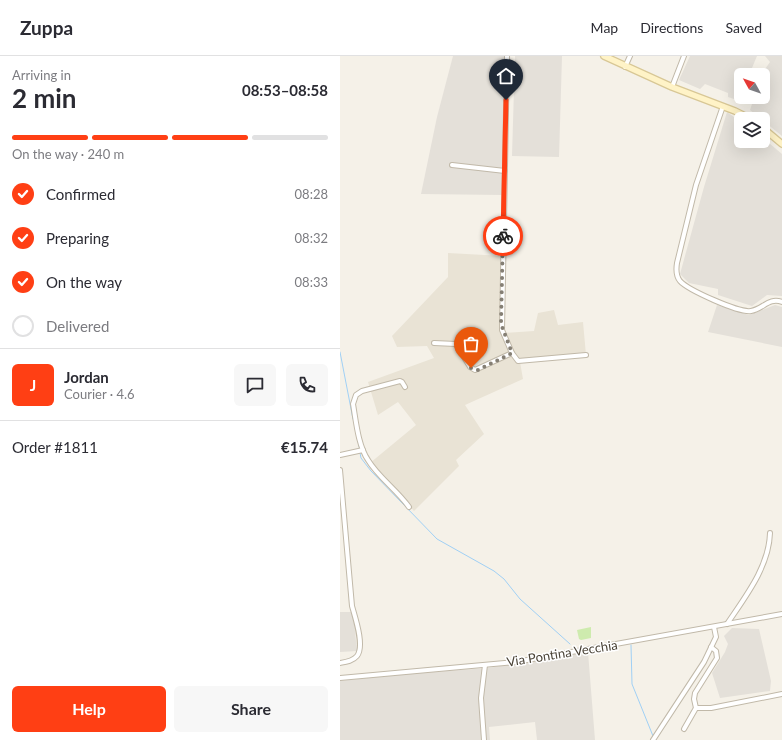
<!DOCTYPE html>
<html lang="en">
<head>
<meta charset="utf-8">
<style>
	body { margin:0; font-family:Lato,sans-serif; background:#f7f7f7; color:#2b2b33; height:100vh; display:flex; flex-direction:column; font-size:15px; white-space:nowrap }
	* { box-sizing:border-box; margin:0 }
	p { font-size:13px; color:#7c7c81 }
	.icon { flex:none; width:22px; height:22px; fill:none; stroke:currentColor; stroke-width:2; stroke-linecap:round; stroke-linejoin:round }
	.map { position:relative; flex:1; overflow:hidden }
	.drawer { display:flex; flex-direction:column; background:#fff; width:340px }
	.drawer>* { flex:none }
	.needle { width:26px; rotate:310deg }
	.fabs { position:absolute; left:394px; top:12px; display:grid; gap:8px }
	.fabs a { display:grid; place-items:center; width:36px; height:36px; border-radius:6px; background:#fff; box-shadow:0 4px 16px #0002; font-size:20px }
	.pin { position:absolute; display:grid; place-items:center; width:34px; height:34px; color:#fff; margin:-41px -17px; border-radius:50% 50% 50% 0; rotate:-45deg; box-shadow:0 0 4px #0007 }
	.pin .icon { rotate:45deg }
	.courier { position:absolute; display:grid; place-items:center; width:40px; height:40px; margin:-20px; border:3px solid #ff3f14; border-radius:50%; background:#fff; color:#222; box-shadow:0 1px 5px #0007 }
	.summary em { font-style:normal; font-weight:700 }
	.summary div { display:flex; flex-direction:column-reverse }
	.summary { display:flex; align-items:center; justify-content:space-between; height:68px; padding:0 12px }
	h1 { font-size:26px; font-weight:700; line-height:30px }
	.bar { display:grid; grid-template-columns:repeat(4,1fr); gap:6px 4px; align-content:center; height:48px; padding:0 12px }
	.bar i { height:5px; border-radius:3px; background:#e1e1e2 }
	.bar .selected { background:#ff3f14 }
	.bar p { grid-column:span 4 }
	.line { display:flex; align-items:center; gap:10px; padding:0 12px; border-top:1px solid #e1e1e2 }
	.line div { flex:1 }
	.round { display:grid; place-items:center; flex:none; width:42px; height:42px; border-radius:6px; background:#f7f7f7 }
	ol { padding:0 12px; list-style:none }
	li { display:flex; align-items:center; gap:12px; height:44px }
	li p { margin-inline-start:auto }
	li .icon { padding:4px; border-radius:50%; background:#ff3f14; color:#fff; stroke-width:4 }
	li:last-child { color:#7c7c81 }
	li i { width:22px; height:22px; border:2px solid #e1e1e2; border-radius:50% }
	.cta { display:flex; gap:8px; margin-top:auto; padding:8px 12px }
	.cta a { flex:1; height:46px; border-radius:6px; background:#ff3f14; color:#fff; font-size:16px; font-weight:700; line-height:46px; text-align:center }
	.cta a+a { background:#f7f7f7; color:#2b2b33 }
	header { display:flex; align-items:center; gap:24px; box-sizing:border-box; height:56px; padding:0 20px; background:#fff; border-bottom:1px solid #e1e1e2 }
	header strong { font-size:19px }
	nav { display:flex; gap:22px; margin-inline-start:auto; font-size:14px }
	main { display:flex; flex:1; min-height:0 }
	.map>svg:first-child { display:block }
	.residential { fill:#e9e3d5 }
	.industrial { fill:#e4e0d9 }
	.green { fill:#ceebae }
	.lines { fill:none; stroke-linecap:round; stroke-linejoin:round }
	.stream { stroke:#a0d0f5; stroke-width:1 }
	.minor-casing { stroke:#c1b9a9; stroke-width:6 }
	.secondary-casing { stroke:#d8c795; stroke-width:8 }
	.minor { stroke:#fff; stroke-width:4 }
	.secondary { stroke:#fff3c7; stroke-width:5.5 }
	.done { stroke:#857f74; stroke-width:4; stroke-dasharray:0 7.2 }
	.route { stroke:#ff3f14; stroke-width:5 }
	.labels { text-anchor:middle; stroke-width:3; stroke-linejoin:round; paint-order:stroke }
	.street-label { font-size:13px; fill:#494236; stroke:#fff }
</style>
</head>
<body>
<header>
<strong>Zuppa</strong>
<nav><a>Map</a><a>Directions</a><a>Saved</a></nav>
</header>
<main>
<section class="drawer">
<div class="summary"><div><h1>2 min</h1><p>Arriving in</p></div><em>08:53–08:58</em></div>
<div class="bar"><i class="selected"></i><i class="selected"></i><i class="selected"></i><i></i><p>On the way · 240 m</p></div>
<ol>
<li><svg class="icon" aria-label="check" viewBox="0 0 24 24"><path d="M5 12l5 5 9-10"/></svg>Confirmed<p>08:28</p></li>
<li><svg class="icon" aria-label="check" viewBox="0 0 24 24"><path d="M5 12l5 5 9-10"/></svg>Preparing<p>08:32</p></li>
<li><svg class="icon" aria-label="check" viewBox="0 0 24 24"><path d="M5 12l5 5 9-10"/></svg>On the way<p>08:33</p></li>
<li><i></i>Delivered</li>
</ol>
<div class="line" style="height:72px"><b class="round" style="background:#ff3f14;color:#fff">J</b><div><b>Jordan</b><p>Courier · 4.6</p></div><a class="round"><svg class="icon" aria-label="chat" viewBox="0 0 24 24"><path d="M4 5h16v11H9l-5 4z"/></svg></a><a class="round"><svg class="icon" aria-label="phone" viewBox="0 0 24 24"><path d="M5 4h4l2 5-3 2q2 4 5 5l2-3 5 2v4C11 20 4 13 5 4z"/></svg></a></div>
<div class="line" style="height:52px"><div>Order #1811</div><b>€15.74</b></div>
<div class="cta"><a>Help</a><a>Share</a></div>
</section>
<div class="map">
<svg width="442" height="684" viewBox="0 0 442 684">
	<rect width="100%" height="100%" fill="#f5f1e8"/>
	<path class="residential" d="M 108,197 L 163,200 L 163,277 L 194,275 L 198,257 L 214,254 L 218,269 L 243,266 L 246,299 L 180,306 L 183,323 L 125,349 L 144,378 L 116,404 L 119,410 L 74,455 L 30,407 L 76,369 L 58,346 L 38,359 L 28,326 L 94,302 L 87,290 L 57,291 L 52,280 L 108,221 Z"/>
	<g class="industrial">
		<path d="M 113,0 L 165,0 L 162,139 L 81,138 L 97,61 Z"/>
		<path d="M 175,0 L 222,0 L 219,101 L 172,100 Z"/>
		<path d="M 350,0 L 417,0 L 409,19 L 401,19 L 401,41 L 394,43 L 388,41 L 388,37 L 365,28 L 360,33 L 339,24 Z"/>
		<path d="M 425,0 L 442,0 L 442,80 L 410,54 L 412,48 L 406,42 L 423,41 L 423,19 L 415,19 L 425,13 L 430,6 Z"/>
		<path d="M 387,56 L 401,66 L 401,85 L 423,85 L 423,82 L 442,98 L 442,240 L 427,239 L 412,250 L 378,239 L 378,233 L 349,227 L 340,218 L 364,131 Z"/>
		<path d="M 377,249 L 409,259 L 435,249 L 442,251 L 442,291 L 368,276 Z"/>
		<path d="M 0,556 L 13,556 L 17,595 L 0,596 Z"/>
		<path d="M 392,572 L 419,573 L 431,625 L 430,635 L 380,642 L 372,617 L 385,596 L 388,588 L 384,580 Z"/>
		<path d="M 248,596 L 255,684 L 197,684 L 195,666 L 149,671 L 150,684 L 0,684 L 0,625 L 65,618 L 148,612 Z"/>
	</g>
	<path class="green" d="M 251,571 L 251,582 L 241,584 L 239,583 L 237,574 Z"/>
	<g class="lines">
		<g class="stream">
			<path d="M 0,296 L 13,363"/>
			<path d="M 18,385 L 20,394"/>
			<path d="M 20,397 L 21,402 L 31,415 L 97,483 L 154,515 L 164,523 L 180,543 L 230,588"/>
			<path d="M 291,589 L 292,628 L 313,680"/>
		</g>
		<defs>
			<g id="minor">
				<path d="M 167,0 L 162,274 L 172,297 L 178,305 L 246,299"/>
				<path d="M 285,11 L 290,0"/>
				<path d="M 332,31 L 344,0"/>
				<path d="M 383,50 L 356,129 L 337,207 C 336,213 336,220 340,225 C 348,234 399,257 411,255 C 423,253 429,241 442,246"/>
				<path d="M 112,109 L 165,115"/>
				<path d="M 94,287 L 116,288 L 130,311 L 135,314 L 172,297"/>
				<path d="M 65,331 L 62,326 L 60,325 L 22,335 L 16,339 L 13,348 C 16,365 18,389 28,404 C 38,421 57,434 69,451"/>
				<path d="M 0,399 L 23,394"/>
				<path d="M 0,414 L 12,550 C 15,561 25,590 17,600 C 13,605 6,606 0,607"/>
				<path d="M 387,568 C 405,541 429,511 430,477"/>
				<path d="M 371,591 L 376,595 L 377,602 L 355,637 L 354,643 L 356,652 L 371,652 L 442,638"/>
				<path d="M 0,622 L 176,606 L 442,558"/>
				<path d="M 344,673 L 356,652"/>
				<path d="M 144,684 L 141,642 L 145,609"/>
				<path d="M 313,684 L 364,606 L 376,581 L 374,571"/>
			</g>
			<g id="secondary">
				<path d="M 264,0 L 332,31 L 395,55 L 411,63"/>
				<path d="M 423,72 L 442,88"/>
			</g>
		</defs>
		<use href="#minor" class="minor-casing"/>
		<use href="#secondary" class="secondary-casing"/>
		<use href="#minor" class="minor"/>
		<use href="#secondary" class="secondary"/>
	</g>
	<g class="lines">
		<path class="done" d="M 131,312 L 138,314 L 172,297 L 161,268 L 163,180"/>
		<path class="route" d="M 163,180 L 166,44"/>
	</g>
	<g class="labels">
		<g class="street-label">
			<text transform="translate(222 597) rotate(-9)" y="5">Via Pontina Vecchia</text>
		</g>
	</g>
</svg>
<div class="fabs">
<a><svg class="needle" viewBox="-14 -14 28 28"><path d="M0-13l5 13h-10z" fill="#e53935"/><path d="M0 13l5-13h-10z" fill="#7c7c81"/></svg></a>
<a><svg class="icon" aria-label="layers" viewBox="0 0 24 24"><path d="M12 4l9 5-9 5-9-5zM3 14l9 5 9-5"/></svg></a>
</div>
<div class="pin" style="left:131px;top:312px;background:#ea580c"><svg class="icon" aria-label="bag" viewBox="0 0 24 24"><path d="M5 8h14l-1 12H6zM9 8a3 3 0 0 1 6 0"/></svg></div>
<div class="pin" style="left:166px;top:44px;background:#1f2937"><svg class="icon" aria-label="home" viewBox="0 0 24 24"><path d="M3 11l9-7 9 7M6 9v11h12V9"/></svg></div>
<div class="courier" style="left:163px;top:180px"><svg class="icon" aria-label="bike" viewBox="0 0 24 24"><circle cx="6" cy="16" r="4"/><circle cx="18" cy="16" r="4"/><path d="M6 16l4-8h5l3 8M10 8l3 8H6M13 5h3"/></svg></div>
</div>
</main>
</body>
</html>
